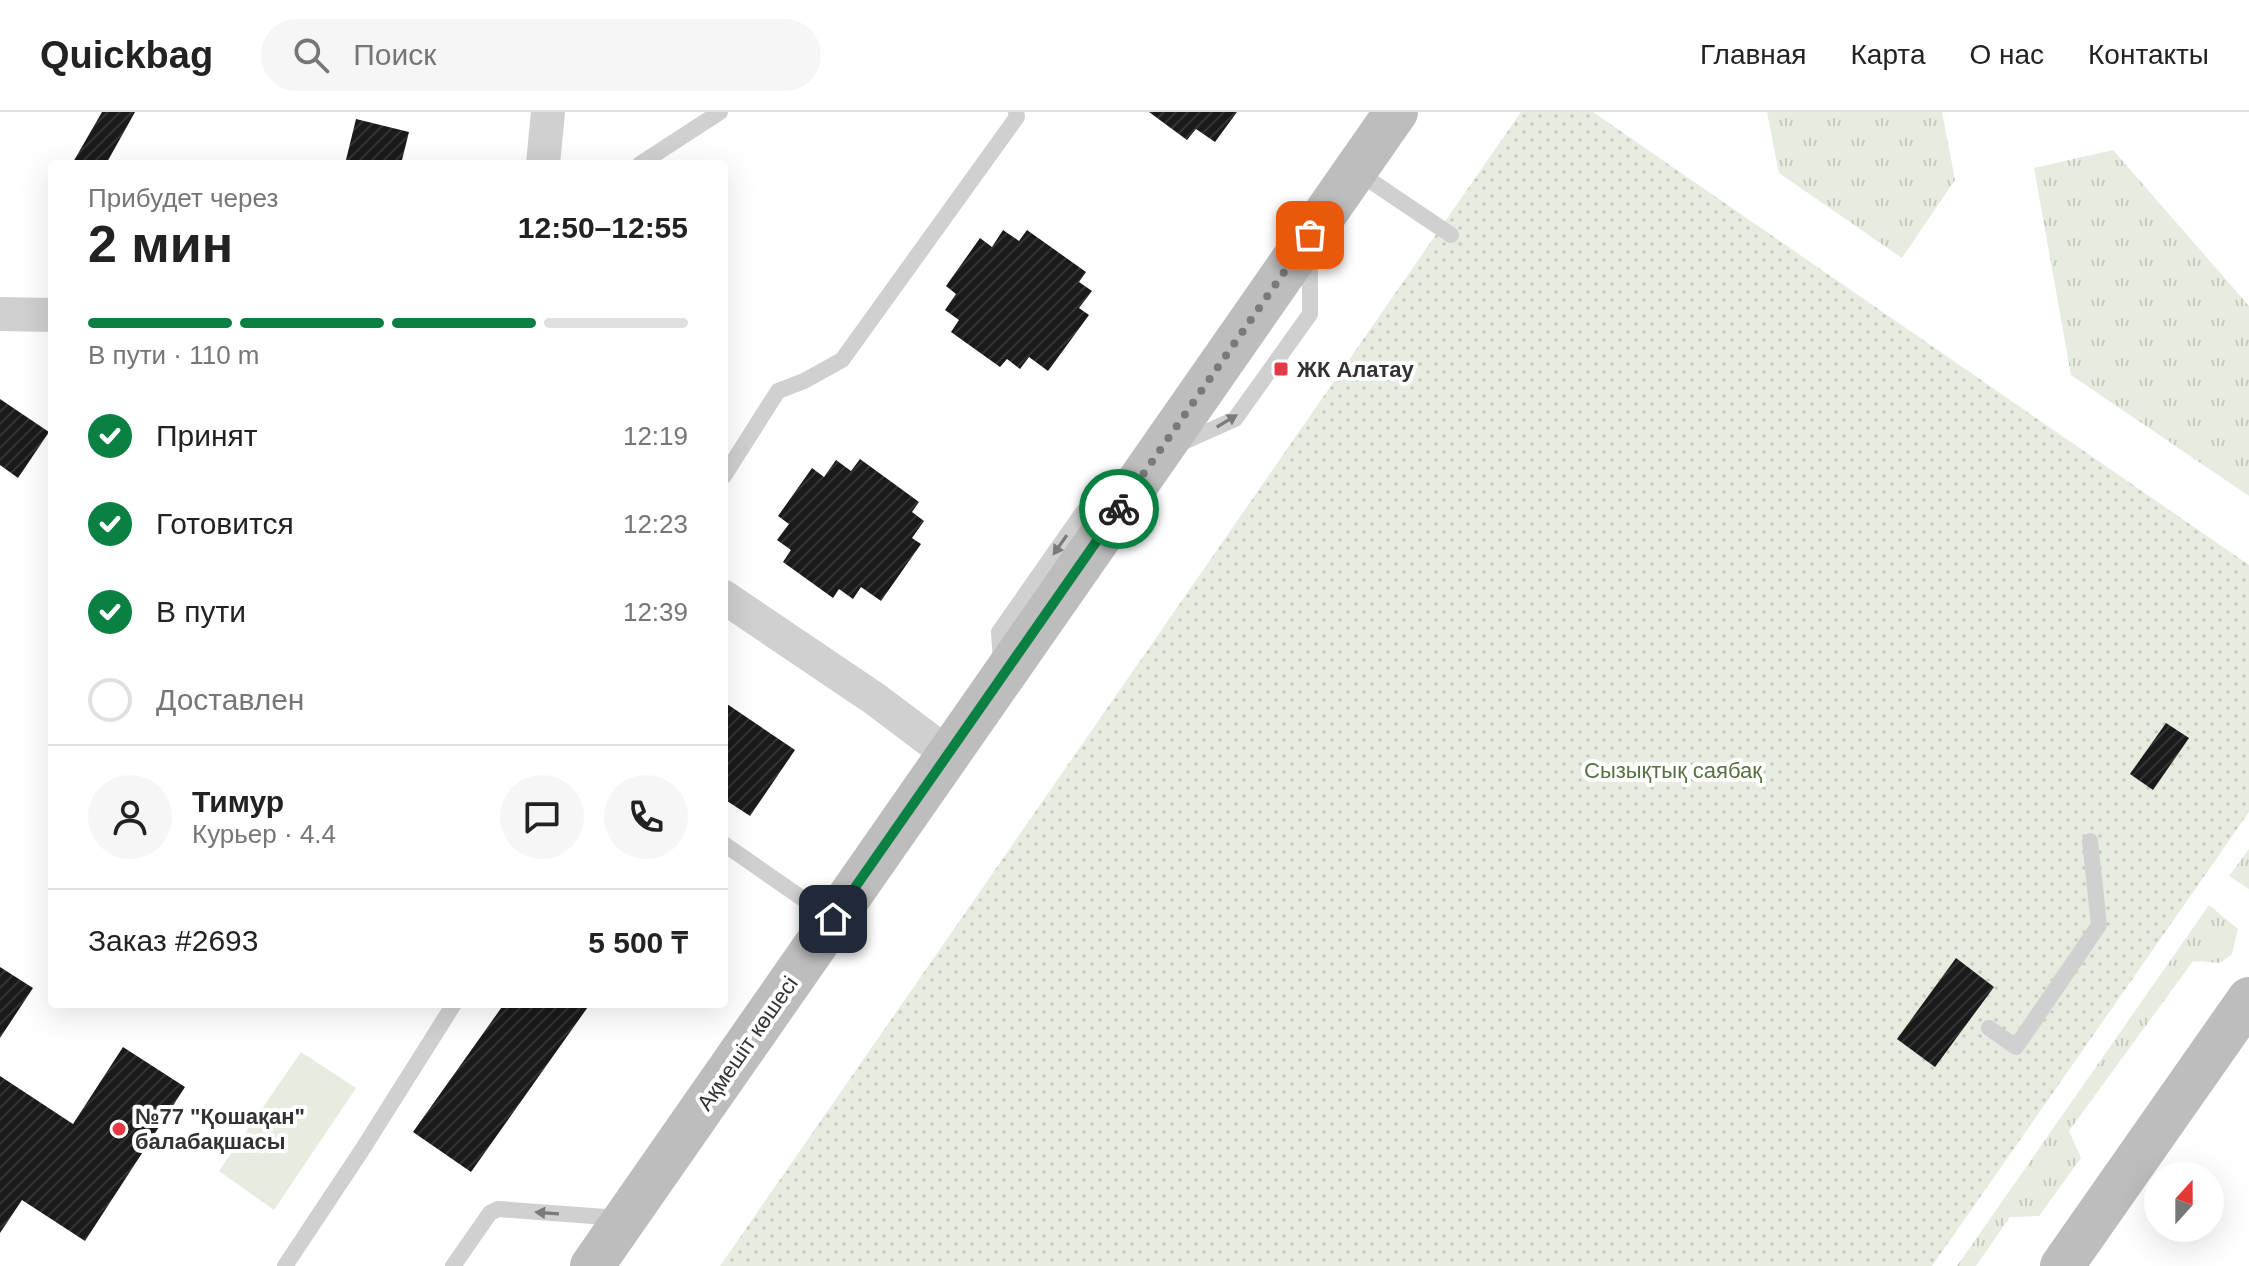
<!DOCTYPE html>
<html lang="ru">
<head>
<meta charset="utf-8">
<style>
	body { margin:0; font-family:Arial,sans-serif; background:#f6f6f6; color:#222; height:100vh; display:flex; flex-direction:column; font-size:30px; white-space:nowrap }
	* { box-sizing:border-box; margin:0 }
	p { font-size:26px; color:#767676 }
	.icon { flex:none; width:44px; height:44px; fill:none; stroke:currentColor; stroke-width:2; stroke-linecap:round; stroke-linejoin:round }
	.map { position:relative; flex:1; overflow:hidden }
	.details { position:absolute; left:48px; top:48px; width:680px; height:848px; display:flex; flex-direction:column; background:#fff; border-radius:8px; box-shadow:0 8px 32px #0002 }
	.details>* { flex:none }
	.needle { width:52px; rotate:21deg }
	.tools { position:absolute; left:2144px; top:1050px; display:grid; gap:16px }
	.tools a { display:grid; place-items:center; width:80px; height:80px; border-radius:50%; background:#fff; box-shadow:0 8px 32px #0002; font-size:40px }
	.pin { position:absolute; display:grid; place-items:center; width:68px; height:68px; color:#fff; margin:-34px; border-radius:16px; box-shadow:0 4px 12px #0006 }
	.courier { position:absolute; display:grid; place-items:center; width:80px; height:80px; margin:-40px; border:6px solid #0b8043; border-radius:50%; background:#fff; color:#222; box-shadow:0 2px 10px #0007 }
	.headline em { font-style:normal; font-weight:800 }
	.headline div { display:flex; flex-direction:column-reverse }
	.headline { display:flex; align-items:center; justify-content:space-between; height:136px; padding:0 40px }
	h1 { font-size:52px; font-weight:800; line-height:60px }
	.bar { display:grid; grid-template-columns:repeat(4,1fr); gap:12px 8px; align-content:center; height:96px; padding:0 40px }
	.bar i { height:10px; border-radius:6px; background:#e0e0e0 }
	.bar .active { background:#0b8043 }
	.bar p { grid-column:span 4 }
	.line { display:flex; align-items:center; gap:20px; padding:0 40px; border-top:2px solid #e0e0e0 }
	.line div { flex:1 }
	.round { display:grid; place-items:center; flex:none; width:84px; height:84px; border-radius:42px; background:#f6f6f6 }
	ol { padding:0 40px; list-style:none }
	li { display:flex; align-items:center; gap:24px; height:88px }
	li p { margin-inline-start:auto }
	li .icon { padding:8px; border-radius:50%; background:#0b8043; color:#fff; stroke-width:4 }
	li:last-child { color:#767676 }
	li i { width:44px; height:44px; border:4px solid #e0e0e0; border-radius:50% }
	header { display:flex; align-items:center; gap:48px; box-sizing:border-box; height:112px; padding:0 40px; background:#fff; border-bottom:2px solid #e0e0e0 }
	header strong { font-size:38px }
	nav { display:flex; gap:44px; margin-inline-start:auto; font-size:28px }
	.search { width:560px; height:72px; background:#f6f6f6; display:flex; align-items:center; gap:20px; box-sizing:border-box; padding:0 28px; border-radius:44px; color:#767676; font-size:30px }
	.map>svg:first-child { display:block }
	.grass { fill:url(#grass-tufts) }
	.park { fill:url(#park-dots) }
	.pitch { fill:#e6ecdf }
	.building { fill:url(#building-hatch) }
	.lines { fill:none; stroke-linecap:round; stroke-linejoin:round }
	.lane { stroke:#d0d0d0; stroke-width:16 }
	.street { stroke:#d0d0d0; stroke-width:34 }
	.secondary { stroke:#bdbdbd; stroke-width:44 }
	.oneway { fill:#7a7a7a }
	.done { stroke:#7a7a7a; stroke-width:8; stroke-dasharray:0 14.4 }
	.route { stroke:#0b8043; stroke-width:10 }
	.poi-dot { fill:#e63946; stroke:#fff; stroke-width:3 }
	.labels { text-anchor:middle; stroke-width:8; stroke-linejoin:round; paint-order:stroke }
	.poi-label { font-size:22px; font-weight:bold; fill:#333; stroke:#fff; text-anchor:start }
	.park-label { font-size:22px; fill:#56703f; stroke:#fff }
	.street-label { font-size:22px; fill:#333; stroke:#fff }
</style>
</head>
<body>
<header>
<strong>Quickbag</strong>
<div class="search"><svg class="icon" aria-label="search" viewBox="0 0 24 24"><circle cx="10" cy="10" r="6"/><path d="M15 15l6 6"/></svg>Поиск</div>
<nav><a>Главная</a><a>Карта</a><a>О нас</a><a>Контакты</a></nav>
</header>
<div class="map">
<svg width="2249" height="1154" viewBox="0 0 2249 1154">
	<defs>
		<pattern id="grass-tufts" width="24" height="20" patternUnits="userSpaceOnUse" patternTransform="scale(2)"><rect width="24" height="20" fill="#e6ecdf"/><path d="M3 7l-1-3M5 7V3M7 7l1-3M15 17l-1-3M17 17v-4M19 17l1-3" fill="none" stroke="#c6cbc0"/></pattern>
		<pattern id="park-dots" width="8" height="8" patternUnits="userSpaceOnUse" patternTransform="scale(2)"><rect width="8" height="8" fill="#e6ecdf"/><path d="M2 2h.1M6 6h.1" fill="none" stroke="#c6cbc0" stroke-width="1.8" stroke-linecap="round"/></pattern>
		<pattern id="building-hatch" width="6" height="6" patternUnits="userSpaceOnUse" patternTransform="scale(2)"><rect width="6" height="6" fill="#1a1a1a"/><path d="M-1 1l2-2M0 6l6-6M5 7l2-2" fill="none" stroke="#333"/></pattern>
	</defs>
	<rect width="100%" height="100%" fill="#fff"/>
	<g class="grass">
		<path d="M 1767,0 L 1942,0 L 1955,68 L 1902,146 L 1779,61 Z"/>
		<path d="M 2113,38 L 2249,194 L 2249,384 L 2071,263 L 2034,56 Z"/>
		<path d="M 2249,737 L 2249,777 L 2229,764 Z"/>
		<path d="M 2209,793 L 2238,817 L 2232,842 L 2220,851 L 2193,849 L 2069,1019 L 2081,1046 L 2039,1104 L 2010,1105 L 1976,1154 L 1957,1154 Z"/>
	</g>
	<path class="park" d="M 1521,0 L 1593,0 L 2249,453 L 2249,700 L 1932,1154 L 720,1154 Z"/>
	<path class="pitch" d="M 301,940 L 356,976 L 274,1098 L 219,1059 Z"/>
	<g class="building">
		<path d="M 102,0 L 135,0 L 106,52 L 72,52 Z"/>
		<path d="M 1149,0 L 1237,0 L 1215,30 L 1196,17 L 1187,28 Z"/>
		<path d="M 356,7 L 409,20 L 401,52 L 345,52 Z"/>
		<path d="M 1003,118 L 1019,129 L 1027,118 L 1086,160 L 1079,170 L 1092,179 L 1079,196 L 1089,203 L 1048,259 L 1029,245 L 1020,257 L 1007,247 L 1000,255 L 951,220 L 959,208 L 945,198 L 956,182 L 946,174 L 980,126 L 992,135 Z"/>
		<path d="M 0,287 L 49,320 L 18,366 L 0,353 Z"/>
		<path d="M 860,347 L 919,390 L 912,400 L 924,409 L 912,426 L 921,432 L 881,489 L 861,475 L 853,487 L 839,477 L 833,486 L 783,450 L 791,438 L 777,428 L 789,412 L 778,404 L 812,356 L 824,365 L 836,348 L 851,359 Z"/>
		<path d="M 724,590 L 795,638 L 750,704 L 724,687 Z"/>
		<path d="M 2166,611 L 2189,626 L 2153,678 L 2130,662 Z"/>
		<path d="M 1956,846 L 1994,875 L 1935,955 L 1897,927 Z"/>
		<path d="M 0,855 L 33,876 L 0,926 Z"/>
		<path d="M 504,892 L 590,892 L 471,1060 L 413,1020 Z"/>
		<path d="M 123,935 L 185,975 L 85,1129 L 22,1088 L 0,1121 L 0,964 L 73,1012 Z"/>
	</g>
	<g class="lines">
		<g class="lane">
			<path d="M 640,52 L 720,0"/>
			<path d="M 1356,59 L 1451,123"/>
			<path d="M 1177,333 L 1235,307 L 1310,202 L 1310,142"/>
			<path d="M 724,364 L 778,279 L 804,269 L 842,248 L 1017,5 L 1016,0"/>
			<path d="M 1001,549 L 999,520 L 1083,400 L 1111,396"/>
			<path d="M 724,732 L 832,807"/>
			<path d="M 1989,916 L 2016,935 L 2099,813 L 2090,729"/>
			<path d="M 285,1154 L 362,1038 L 454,892"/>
			<path d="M 453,1154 L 490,1101 L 498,1097 L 619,1106"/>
		</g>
		<g class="street">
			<path d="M 543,52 L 548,0"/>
			<path d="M 0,202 L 52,203"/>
			<path d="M 724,485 L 875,587 L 948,642"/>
		</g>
		<g class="secondary">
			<path d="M 592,1154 L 1396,0"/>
			<path d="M 2062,1154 L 2249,887"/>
		</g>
	</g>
	<defs><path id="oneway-solid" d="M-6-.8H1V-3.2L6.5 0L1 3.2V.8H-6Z" transform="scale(2)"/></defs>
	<g class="oneway">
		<use href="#oneway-solid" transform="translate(1227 309) rotate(-31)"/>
		<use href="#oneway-solid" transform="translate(1060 433) rotate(125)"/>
		<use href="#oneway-solid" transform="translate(547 1101) rotate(-176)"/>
	</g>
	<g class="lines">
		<path class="done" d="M 1119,397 L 1310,123"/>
		<path class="route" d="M 833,807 L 1119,397"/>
	</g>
	<g class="poi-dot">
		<rect x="1273" y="249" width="16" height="16" rx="4"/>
		<circle cx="119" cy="1017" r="8"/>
	</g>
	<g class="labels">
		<g class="poi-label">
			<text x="1297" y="265">ЖК Алатау</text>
			<text x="135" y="1012">№77 "Қошақан"<tspan x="135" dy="25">балабақшасы</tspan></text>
		</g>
		<g class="park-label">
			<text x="1673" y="666">Сызықтық саябақ</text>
		</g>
		<g class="street-label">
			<text transform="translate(747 931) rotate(-55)" y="8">Ақмешіт көшесі</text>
		</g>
	</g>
</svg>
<div class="tools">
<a><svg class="needle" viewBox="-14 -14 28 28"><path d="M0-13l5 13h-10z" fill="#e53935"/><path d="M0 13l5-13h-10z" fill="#767676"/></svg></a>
</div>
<div class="pin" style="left:1310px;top:123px;background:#ea580c"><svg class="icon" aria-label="bag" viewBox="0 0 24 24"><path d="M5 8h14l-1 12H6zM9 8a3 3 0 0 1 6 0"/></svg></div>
<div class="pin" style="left:833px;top:807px;background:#1f2937"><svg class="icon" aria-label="home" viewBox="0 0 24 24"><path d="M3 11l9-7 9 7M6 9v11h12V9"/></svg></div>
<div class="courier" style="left:1119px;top:397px"><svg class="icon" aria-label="bike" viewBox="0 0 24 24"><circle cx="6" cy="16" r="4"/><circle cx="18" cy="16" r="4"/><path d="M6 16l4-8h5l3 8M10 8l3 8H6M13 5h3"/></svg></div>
<section class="details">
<div class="headline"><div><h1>2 мин</h1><p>Прибудет через</p></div><em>12:50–12:55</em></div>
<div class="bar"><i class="active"></i><i class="active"></i><i class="active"></i><i></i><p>В пути · 110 m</p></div>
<ol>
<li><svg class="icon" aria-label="check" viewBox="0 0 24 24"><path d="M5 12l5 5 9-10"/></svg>Принят<p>12:19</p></li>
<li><svg class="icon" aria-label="check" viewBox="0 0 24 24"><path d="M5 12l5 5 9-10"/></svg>Готовится<p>12:23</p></li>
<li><svg class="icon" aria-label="check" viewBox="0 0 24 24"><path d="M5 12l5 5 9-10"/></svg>В пути<p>12:39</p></li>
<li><i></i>Доставлен</li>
</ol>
<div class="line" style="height:144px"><a class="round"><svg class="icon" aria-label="person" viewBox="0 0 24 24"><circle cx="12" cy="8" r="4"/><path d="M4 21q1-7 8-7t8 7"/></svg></a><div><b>Тимур</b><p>Курьер · 4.4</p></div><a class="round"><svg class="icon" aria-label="chat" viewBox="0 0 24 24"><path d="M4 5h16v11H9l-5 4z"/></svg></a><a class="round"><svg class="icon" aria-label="phone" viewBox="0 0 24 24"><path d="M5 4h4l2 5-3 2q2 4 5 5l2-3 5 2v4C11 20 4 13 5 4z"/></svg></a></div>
<div class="line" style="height:104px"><div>Заказ #2693</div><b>5 500 ₸</b></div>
</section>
</div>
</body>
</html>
